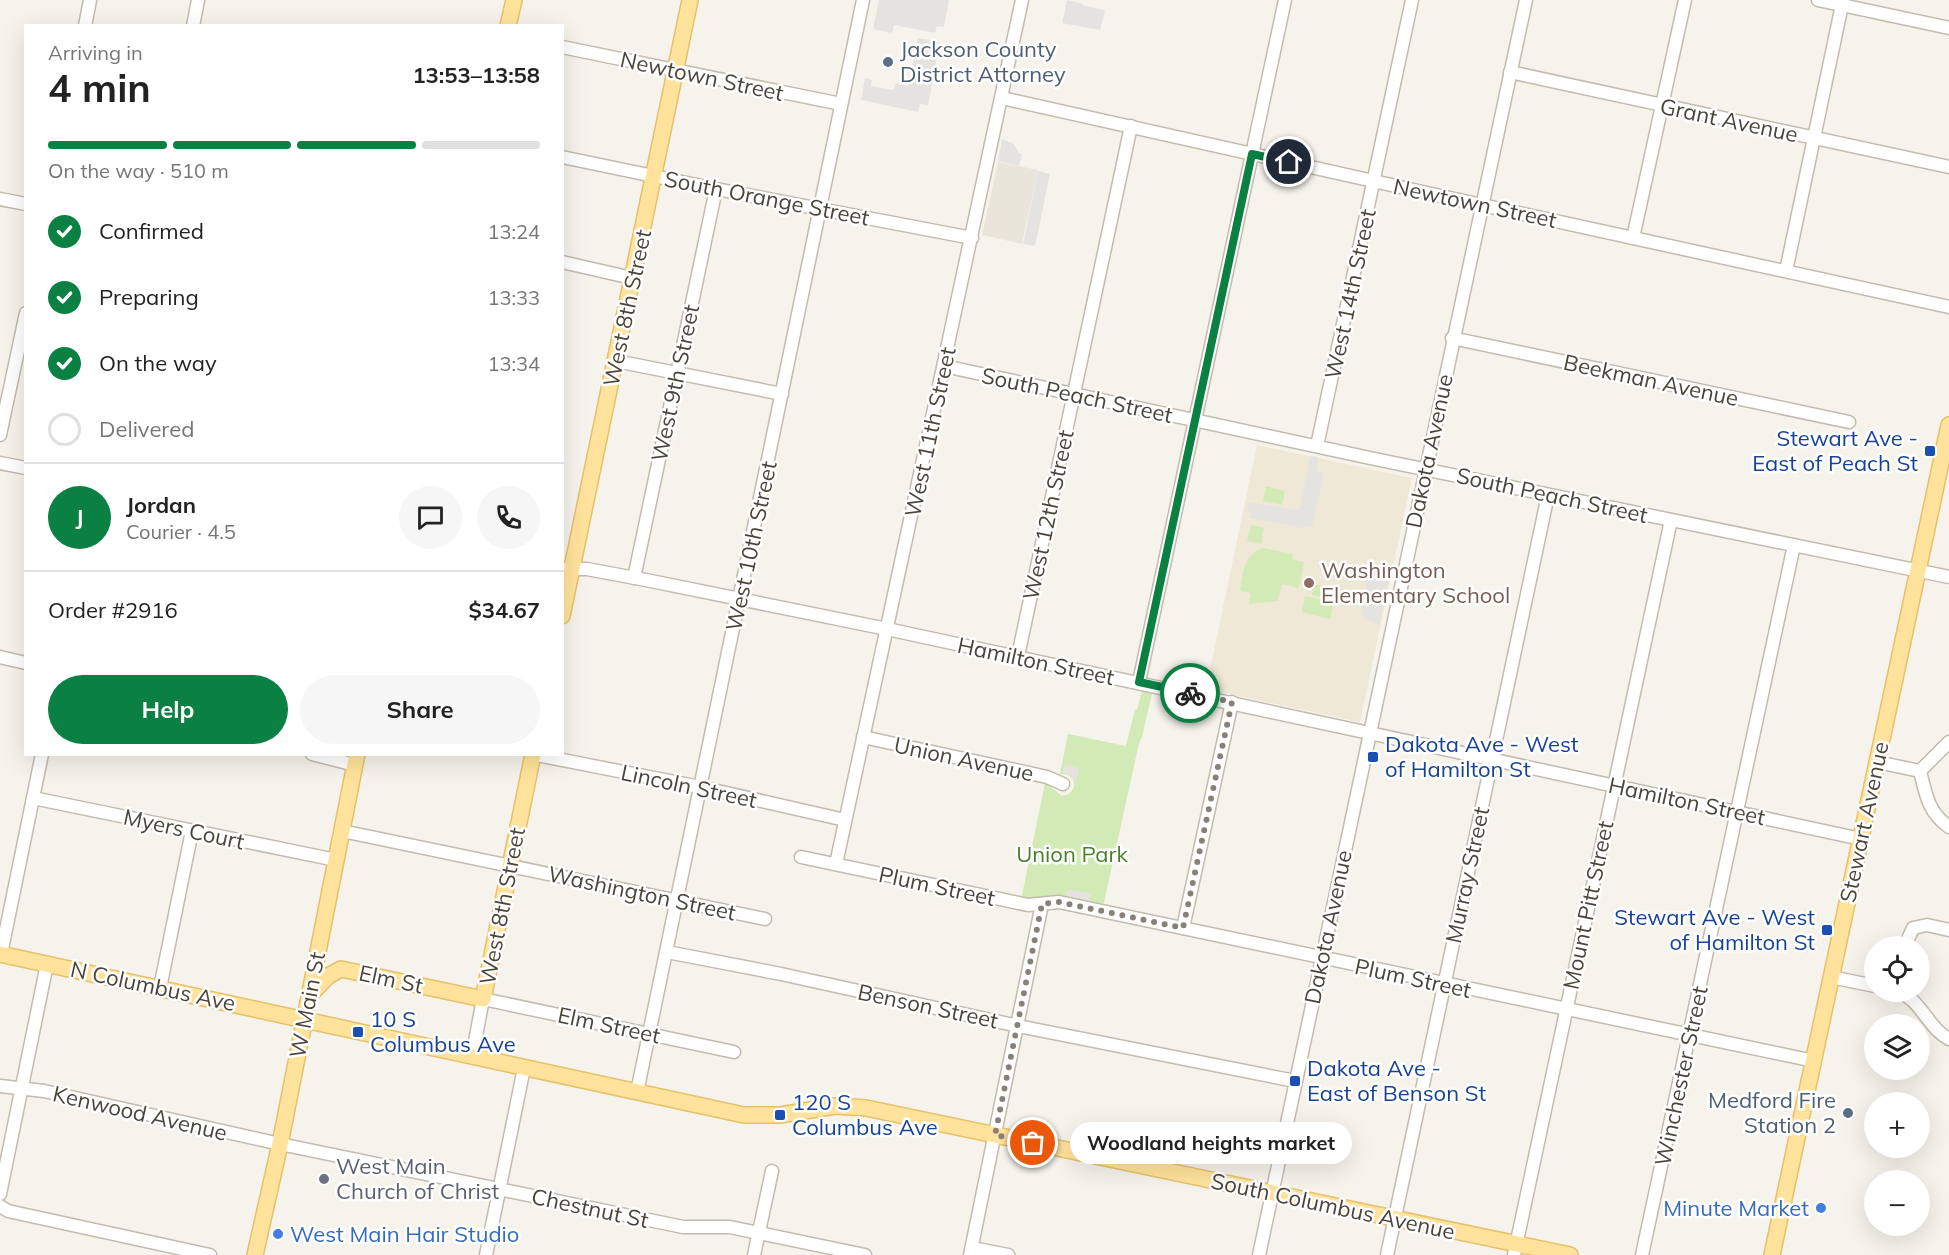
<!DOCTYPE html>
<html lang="en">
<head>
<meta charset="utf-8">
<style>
	body { margin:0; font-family:Mulish,sans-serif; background:#f6f6f6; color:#222; height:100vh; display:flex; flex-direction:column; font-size:22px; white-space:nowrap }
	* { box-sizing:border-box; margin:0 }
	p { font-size:20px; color:#767676 }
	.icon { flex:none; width:33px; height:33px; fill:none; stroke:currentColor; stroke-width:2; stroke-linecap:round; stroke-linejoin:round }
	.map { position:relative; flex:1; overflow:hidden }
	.sheet { position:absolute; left:24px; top:24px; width:540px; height:732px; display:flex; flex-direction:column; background:#fff; border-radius:0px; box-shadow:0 6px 24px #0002 }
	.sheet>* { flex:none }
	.buttons { position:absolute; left:1864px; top:936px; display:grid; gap:12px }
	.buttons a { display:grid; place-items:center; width:66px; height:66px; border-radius:50%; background:#fff; box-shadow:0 6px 24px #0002; font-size:30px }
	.pin { position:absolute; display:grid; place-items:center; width:51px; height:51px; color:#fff; margin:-26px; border:3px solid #fff; border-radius:50%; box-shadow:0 2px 6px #0007 }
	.courier { position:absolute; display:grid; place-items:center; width:60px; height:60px; margin:-30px; border:4px solid #0b8043; border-radius:50%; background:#fff; color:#222; box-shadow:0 2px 8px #0007 }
	.bubble { position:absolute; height:42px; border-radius:21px; background:#fff; box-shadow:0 6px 24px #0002; font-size:20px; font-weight:700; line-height:42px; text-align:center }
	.head em { font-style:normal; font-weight:700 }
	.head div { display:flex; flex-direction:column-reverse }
	.head { display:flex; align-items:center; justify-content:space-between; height:102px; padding:0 24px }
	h1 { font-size:39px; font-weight:700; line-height:45px }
	.bar { display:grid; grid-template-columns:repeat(4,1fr); gap:9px 6px; align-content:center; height:72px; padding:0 24px }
	.bar i { height:8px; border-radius:4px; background:#e0e0e0 }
	.bar .selected { background:#0b8043 }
	.bar p { grid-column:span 4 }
	.line { display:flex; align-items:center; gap:15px; padding:0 24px; border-top:2px solid #e0e0e0 }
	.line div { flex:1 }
	.round { display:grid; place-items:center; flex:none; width:63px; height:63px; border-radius:32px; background:#f6f6f6 }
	ol { padding:0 24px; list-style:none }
	li { display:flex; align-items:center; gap:18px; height:66px }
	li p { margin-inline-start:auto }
	li .icon { padding:6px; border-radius:50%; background:#0b8043; color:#fff; stroke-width:4 }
	li:last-child { color:#767676 }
	li i { width:33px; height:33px; border:3px solid #e0e0e0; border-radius:50% }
	.action { display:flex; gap:12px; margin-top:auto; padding:12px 24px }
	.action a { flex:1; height:69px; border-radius:36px; background:#0b8043; color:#fff; font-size:24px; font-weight:700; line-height:69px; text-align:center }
	.action a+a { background:#f6f6f6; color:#222 }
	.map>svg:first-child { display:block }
	.residential { fill:#eae5da }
	.education { fill:#efe8d6 }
	.green { fill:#d2eab5 }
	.parking { fill:#e5e3e0 }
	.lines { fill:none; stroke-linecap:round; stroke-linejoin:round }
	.minor-casing { stroke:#c2bbae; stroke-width:15 }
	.major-casing { stroke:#e6c16a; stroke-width:18 }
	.minor { stroke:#fff; stroke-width:12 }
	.major { stroke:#ffe39c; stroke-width:15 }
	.done { stroke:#878178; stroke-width:6; stroke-dasharray:0 10.8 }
	.route { stroke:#0b8043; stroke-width:8 }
	.service-dot { fill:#5c6f8a; stroke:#fff; stroke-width:2 }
	.transit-dot { fill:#1a4fb4; stroke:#fff; stroke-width:2 }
	.education-dot { fill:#8d6e63; stroke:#fff; stroke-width:2 }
	.worship-dot { fill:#6b7280; stroke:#fff; stroke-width:2 }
	.shop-dot { fill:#3f7fe0; stroke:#fff; stroke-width:2 }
	.labels { text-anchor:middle; stroke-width:5; stroke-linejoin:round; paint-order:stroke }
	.service-label { font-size:22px; fill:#4e5e75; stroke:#fff; text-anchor:start }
	.street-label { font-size:22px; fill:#4b4439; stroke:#fff }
	.transit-label { font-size:22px; fill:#164399; stroke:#fff; text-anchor:start }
	.education-label { font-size:22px; fill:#785e54; stroke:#fff; text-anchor:start }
	.park-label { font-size:22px; fill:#4a7f2a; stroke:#fff }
	.worship-label { font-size:22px; fill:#5b616d; stroke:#fff; text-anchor:start }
	.shop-label { font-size:22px; fill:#366cbe; stroke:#fff; text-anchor:end }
</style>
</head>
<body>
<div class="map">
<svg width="1949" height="1255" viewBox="0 0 1949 1255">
	<rect width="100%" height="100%" fill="#f6f3ec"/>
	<path class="residential" d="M 998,162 L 1038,170 L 1022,244 L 982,235 Z"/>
	<path class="education" d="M 1257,445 L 1412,478 L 1360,722 L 1206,689 Z"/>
	<g class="green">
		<path d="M 1266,486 L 1285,491 L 1282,505 L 1263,501 Z"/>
		<path d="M 1251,525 L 1264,528 L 1261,544 L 1247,541 Z"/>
		<path d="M 1263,548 L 1293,554 L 1292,559 L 1304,562 L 1299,588 L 1282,584 L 1278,601 L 1249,604 L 1251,593 L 1240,591 C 1243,572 1243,556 1263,548 Z"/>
		<path d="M 1314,584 L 1336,589 L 1334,600 L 1312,595 Z"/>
		<path d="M 1305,596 L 1334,603 L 1330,619 L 1302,612 Z"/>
		<path d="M 1142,691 L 1152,693 L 1142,737 L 1139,743 L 1103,907 L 1053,896 L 1021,900 L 1045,783 L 1062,796 L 1069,794 C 1079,785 1074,773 1060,774 L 1068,734 L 1126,746 L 1135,710 L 1137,710 Z"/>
	</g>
	<g class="parking">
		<path d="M 879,0 L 949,0 L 944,27 L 937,26 L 935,33 L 894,25 L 892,33 L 873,29 Z"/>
		<path d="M 1067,0 L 1080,3 L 1085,6 L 1105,10 L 1100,30 L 1062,23 Z"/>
		<path d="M 918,38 L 940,42 L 928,105 L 920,104 L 918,112 L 861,100 L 865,78 L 872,80 L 871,86 L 894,90 L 896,83 L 908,86 Z"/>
		<path d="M 1002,139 L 1014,144 L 1019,153 L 1022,154 L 1019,166 L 998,161 Z"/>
		<path d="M 1038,171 L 1050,174 L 1035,246 L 1023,244 Z"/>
		<path d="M 1311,456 L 1318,457 L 1316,471 L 1324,473 L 1312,527 L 1305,526 L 1302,528 L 1250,518 L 1250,512 L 1247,511 L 1249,502 L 1299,510 Z"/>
		<path d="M 1378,571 L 1390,571 L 1379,625 L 1364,618 L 1361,610 L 1368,578 Z"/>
		<path d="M 1064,765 L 1079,768 L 1076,782 L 1070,774 L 1063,773 Z"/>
		<path d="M 1068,889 L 1091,894 L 1089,902 L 1066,897 Z"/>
	</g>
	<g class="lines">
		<defs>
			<g id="minor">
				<path d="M 1818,0 L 1949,28"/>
				<path d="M 85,26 L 90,0"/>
				<path d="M 193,26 L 198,0"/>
				<path d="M 562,47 L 841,104"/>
				<path d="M 1510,72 L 1949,167"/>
				<path d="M 1002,98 L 1427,193 L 1949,307"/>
				<path d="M 562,157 L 716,189 L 972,238"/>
				<path d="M 0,199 L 26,204"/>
				<path d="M 1633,238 L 1685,0"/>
				<path d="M 562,262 L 632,278"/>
				<path d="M 1786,271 L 1843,0"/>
				<path d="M 1452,338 L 1849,422"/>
				<path d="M 616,361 L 782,394"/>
				<path d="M 944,366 L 1370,458 L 1949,577"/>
				<path d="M 0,435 L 26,313"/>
				<path d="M 1317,446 L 1412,0"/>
				<path d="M 0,463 L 26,468"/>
				<path d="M 562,569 L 587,569 L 646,580 L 887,629 L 1861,839"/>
				<path d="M 634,578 L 716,189"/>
				<path d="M 1018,656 L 1131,126"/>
				<path d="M 0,657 L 26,663"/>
				<path d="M 1139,682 L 1285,0"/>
				<path d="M 863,737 L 1047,777 L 1063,784"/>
				<path d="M 312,754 L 355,765"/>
				<path d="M 532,754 L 700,787 L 845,820"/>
				<path d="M 1877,762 L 1920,771"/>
				<path d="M 1920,771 C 1926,795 1928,812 1949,827"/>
				<path d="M 1920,771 L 1949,742"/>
				<path d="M 33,798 L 336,860"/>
				<path d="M 342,831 L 765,919"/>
				<path d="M 801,857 L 1028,905 L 1059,902 L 1814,1061"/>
				<path d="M 836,864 L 1022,0"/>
				<path d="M 1183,928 L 1232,702"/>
				<path d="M 1905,946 L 1913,928 L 1927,925 L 1949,930"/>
				<path d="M 667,952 L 781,974 L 1018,1026 L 1295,1081"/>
				<path d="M 1,954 L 42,754"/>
				<path d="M 1831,977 L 1875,986"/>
				<path d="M 160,988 L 192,831"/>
				<path d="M 1899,992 C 1921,1000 1928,1028 1949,1039"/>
				<path d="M 472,1057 L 483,999 L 734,1052"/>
				<path d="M 0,1086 L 44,1091 L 280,1144 L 683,1227 L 730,1227 L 865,1255"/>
				<path d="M 637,1092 L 863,0"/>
				<path d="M 0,1194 L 47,964"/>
				<path d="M 0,1206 L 8,1211 L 210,1255"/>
				<path d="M 972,1248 L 1008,1255"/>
				<path d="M 486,1255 L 524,1068"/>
				<path d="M 754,1255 L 772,1171"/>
				<path d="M 970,1255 L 1042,904"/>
				<path d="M 1259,1255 L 1526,0"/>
				<path d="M 1387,1255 L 1548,495"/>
				<path d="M 1514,1255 L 1671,520"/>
				<path d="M 1642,1255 L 1794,545"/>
			</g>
			<g id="major">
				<path d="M 508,26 L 514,0"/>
				<path d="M 562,616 L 690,0"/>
				<path d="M 0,954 L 744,1115 L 780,1115 L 835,1106 L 866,1108 L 1570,1255"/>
				<path d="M 309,996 L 328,976 L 341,969 L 483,999 L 533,754"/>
				<path d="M 255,1255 L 280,1144 L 357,754"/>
				<path d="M 1772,1255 L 1949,425"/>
			</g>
		</defs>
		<use href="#minor" class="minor-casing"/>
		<use href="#major" class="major-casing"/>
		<use href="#minor" class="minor"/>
		<use href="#major" class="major"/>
	</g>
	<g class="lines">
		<path class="done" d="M 1033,1143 L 995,1135 L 1042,904 L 1059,902 L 1183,928 L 1232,702 L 1190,693"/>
		<path class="route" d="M 1190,693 L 1139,682 L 1252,154 L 1289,162"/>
	</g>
	<g class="service-dot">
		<circle cx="888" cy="62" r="6"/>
		<circle cx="1848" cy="1113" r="6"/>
	</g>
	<g class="transit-dot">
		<rect x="1924" y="445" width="12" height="12" rx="3"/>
		<rect x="1367" y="751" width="12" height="12" rx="3"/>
		<rect x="1821" y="924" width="12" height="12" rx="3"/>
		<rect x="352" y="1026" width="12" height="12" rx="3"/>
		<rect x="1289" y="1075" width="12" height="12" rx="3"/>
		<rect x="774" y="1109" width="12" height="12" rx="3"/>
	</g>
	<circle class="education-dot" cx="1309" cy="583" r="6"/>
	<circle class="worship-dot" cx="324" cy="1179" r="6"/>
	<g class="shop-dot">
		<circle cx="1821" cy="1208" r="6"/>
		<circle cx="278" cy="1234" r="6"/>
	</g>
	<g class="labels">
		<g class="service-label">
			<text x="900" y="57">Jackson County<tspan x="900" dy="25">District Attorney</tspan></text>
			<text x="1836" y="1108" text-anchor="end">Medford Fire<tspan x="1836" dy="25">Station 2</tspan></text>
		</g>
		<g class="street-label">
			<text transform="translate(702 76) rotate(12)" y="8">Newtown Street</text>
			<text transform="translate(1729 120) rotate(12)" y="8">Grant Avenue</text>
			<text transform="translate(767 198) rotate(11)" y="8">South Orange Street</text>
			<text transform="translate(1475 203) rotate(12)" y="8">Newtown Street</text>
			<text transform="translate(1350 294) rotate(-78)" y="8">West 14th Street</text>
			<text transform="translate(627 308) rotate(-78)" y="8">West 8th Street</text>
			<text transform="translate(1651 380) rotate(12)" y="8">Beekman Avenue</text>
			<text transform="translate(675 383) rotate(-78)" y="8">West 9th Street</text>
			<text transform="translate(1077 395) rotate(12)" y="8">South Peach Street</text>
			<text transform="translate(930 432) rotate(-78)" y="8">West 11th Street</text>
			<text transform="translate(1429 451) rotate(-78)" y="8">Dakota Avenue</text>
			<text transform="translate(1552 495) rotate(12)" y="8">South Peach Street</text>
			<text transform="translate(1048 515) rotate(-78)" y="8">West 12th Street</text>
			<text transform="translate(751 546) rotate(-78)" y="8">West 10th Street</text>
			<text transform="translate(1036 661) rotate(12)" y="8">Hamilton Street</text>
			<text transform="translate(964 759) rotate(12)" y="8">Union Avenue</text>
			<text transform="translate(689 786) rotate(12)" y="8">Lincoln Street</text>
			<text transform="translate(1687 801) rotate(12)" y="8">Hamilton Street</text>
			<text transform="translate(1864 822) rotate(-78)" y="8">Stewart Avenue</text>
			<text transform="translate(184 829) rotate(12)" y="8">Myers Court</text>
			<text transform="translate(1467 875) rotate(-78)" y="8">Murray Street</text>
			<text transform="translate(937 886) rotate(12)" y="8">Plum Street</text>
			<text transform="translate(642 893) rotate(12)" y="8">Washington Street</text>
			<text transform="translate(1588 905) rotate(-78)" y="8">Mount Pitt Street</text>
			<text transform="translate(502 906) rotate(-79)" y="8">West 8th Street</text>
			<text transform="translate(1328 927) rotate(-78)" y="8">Dakota Avenue</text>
			<text transform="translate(1413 978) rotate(12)" y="8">Plum Street</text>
			<text transform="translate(391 979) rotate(12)" y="8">Elm St</text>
			<text transform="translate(153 986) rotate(12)" y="8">N Columbus Ave</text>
			<text transform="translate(307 1005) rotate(-79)" y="8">W Main St</text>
			<text transform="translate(928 1006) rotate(12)" y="8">Benson Street</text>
			<text transform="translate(609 1025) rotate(12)" y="8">Elm Street</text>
			<text transform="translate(1681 1076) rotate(-78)" y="8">Winchester Street</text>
			<text transform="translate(140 1113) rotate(13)" y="8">Kenwood Avenue</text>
			<text transform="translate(1333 1206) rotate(12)" y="8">South Columbus Avenue</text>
			<text transform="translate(590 1208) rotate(12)" y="8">Chestnut St</text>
		</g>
		<g class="transit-label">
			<text x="1918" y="446" text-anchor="end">Stewart Ave -<tspan x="1918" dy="25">East of Peach St</tspan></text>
			<text x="1385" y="752">Dakota Ave - West<tspan x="1385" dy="25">of Hamilton St</tspan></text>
			<text x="1815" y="925" text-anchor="end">Stewart Ave - West<tspan x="1815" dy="25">of Hamilton St</tspan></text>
			<text x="370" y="1027">10 S<tspan x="370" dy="25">Columbus Ave</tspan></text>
			<text x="1307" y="1076">Dakota Ave -<tspan x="1307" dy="25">East of Benson St</tspan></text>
			<text x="792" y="1110">120 S<tspan x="792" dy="25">Columbus Ave</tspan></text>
		</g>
		<g class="education-label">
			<text x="1321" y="578">Washington<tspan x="1321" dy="25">Elementary School</tspan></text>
		</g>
		<g class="park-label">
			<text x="1072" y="862">Union Park</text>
		</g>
		<g class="worship-label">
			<text x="336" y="1174">West Main<tspan x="336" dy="25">Church of Christ</tspan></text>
		</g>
		<g class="shop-label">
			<text x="1809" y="1216">Minute Market</text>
			<text x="290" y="1242" text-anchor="start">West Main Hair Studio</text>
		</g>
	</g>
</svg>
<div class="buttons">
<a><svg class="icon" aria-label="locate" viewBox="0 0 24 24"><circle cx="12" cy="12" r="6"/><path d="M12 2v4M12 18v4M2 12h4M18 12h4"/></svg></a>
<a><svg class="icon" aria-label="layers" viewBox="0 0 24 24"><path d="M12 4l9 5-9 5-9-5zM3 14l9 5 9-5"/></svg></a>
<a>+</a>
<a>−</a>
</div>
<div class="pin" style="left:1033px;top:1143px;background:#ea580c"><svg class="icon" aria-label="bag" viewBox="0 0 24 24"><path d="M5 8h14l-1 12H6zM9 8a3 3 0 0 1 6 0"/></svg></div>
<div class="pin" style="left:1289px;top:162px;background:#1f2937"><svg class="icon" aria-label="home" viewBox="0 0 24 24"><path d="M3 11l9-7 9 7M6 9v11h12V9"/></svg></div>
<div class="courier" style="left:1190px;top:693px"><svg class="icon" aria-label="bike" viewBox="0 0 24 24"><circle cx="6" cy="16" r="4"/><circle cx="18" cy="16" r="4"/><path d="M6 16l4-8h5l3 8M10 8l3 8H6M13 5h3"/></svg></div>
<div class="bubble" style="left:1070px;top:1122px;width:282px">Woodland heights market</div>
<section class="sheet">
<div class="head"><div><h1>4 min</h1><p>Arriving in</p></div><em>13:53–13:58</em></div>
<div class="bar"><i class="selected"></i><i class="selected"></i><i class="selected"></i><i></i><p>On the way · 510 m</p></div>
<ol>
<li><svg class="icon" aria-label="check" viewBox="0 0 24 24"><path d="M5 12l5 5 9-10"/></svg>Confirmed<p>13:24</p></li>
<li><svg class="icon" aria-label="check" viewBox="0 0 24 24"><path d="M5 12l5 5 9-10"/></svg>Preparing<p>13:33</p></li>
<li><svg class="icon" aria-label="check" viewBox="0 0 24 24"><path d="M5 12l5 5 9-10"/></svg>On the way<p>13:34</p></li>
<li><i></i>Delivered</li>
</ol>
<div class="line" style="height:108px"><b class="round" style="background:#0b8043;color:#fff">J</b><div><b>Jordan</b><p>Courier · 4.5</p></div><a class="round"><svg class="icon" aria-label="chat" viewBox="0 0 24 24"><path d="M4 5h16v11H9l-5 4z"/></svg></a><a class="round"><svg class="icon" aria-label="phone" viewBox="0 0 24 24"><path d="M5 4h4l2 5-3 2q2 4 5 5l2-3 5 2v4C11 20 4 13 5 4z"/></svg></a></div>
<div class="line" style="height:78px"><div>Order #2916</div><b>$34.67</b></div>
<div class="action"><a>Help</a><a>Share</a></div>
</section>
</div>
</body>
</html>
